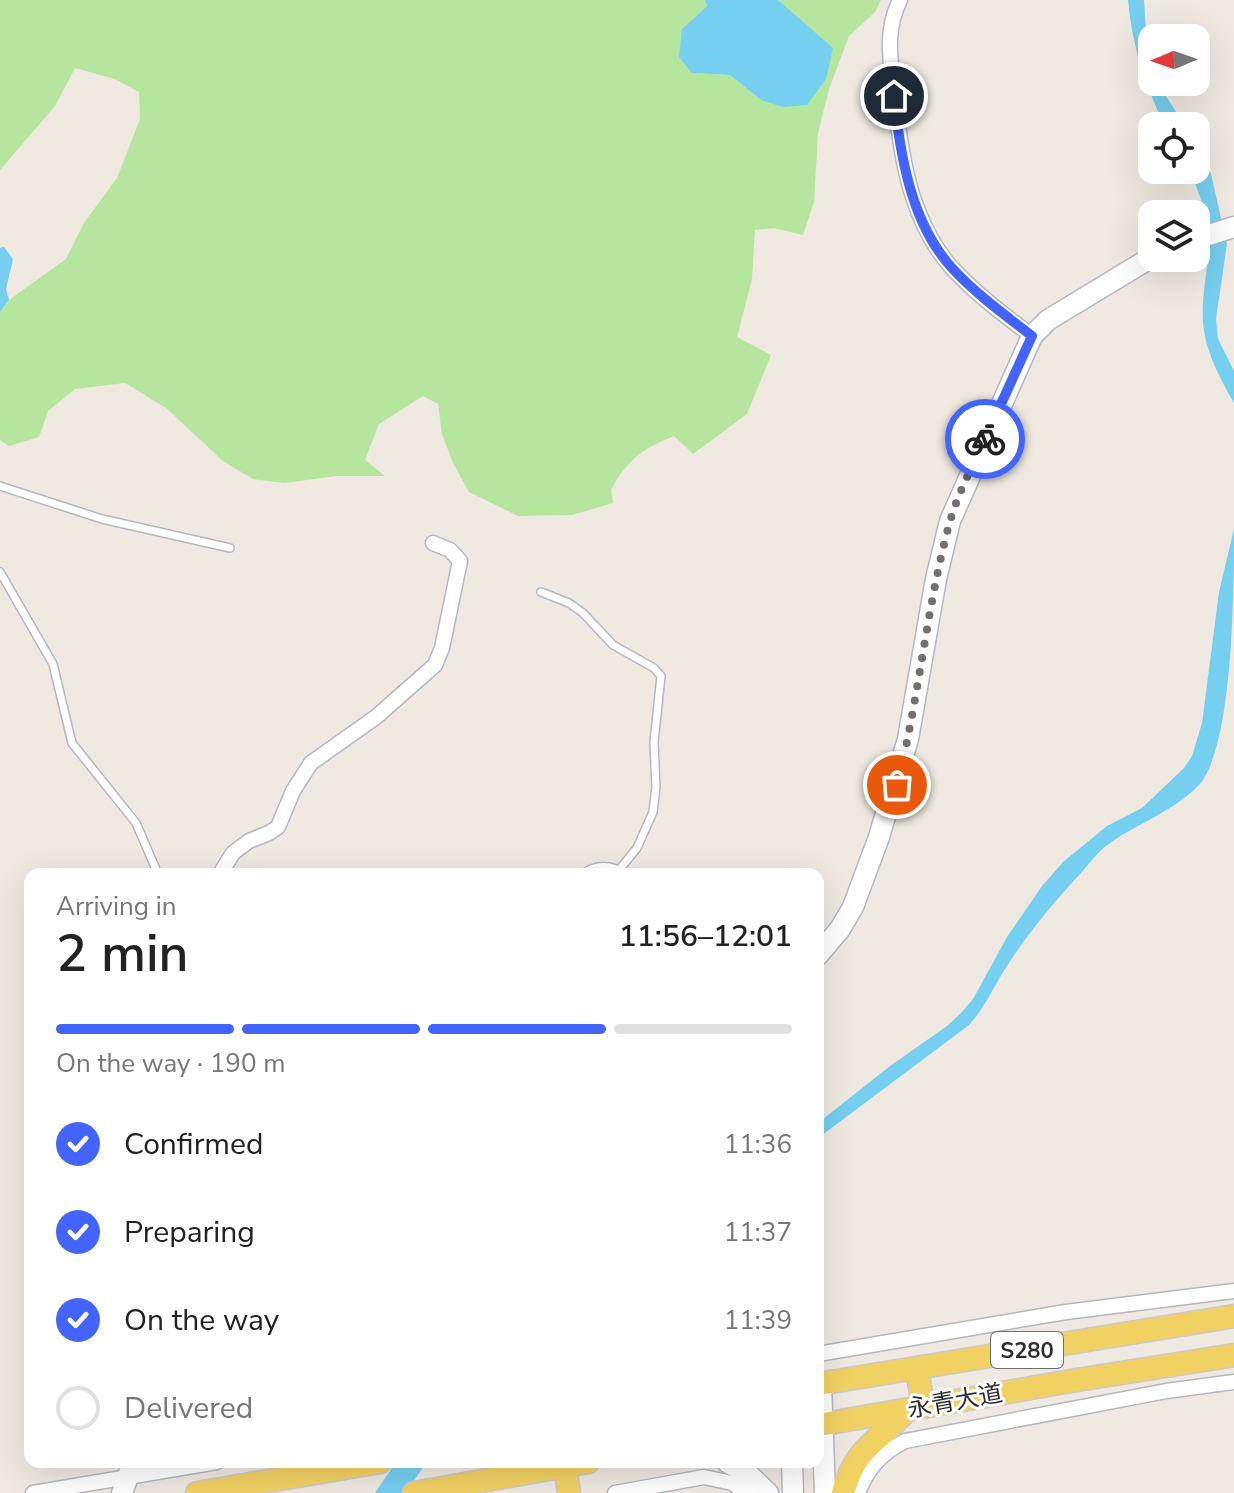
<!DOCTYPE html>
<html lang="en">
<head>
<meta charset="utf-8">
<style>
	body { margin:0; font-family:"Nunito Sans","Noto Sans SC",sans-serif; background:#f6f6f6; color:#222; height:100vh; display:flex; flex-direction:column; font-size:30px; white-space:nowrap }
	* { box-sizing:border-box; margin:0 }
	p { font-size:26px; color:#767676 }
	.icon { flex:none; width:44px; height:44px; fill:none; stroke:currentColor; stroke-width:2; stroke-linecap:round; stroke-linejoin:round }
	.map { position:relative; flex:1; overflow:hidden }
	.side { position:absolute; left:24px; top:868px; width:800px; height:600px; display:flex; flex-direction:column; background:#fff; border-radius:16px; box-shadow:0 8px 32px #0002 }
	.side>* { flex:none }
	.needle { width:52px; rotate:268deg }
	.controls { position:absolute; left:1138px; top:24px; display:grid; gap:16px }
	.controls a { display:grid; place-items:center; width:72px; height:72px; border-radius:16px; background:#fff; box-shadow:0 8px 32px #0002; font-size:40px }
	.pin { position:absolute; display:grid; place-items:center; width:68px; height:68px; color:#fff; margin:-34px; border:4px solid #fff; border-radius:50%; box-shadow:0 2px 8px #0007 }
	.courier { position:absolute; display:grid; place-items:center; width:80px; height:80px; margin:-40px; border:6px solid #4264fb; border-radius:50%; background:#fff; color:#222; box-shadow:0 2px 10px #0007 }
	.summary em { font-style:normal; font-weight:600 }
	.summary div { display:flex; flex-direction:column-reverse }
	.summary { display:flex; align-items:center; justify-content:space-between; height:136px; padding:0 32px }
	h1 { font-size:52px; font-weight:600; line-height:60px }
	.bar { display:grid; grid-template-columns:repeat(4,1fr); gap:12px 8px; align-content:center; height:96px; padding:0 32px }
	.bar i { height:10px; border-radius:6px; background:#e0e0e0 }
	.bar .on { background:#4264fb }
	.bar p { grid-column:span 4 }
	ol { padding:0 32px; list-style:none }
	li { display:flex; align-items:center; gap:24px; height:88px }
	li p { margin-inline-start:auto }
	li .icon { padding:8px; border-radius:50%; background:#4264fb; color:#fff; stroke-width:4 }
	li:last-child { color:#767676 }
	li i { width:44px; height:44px; border:4px solid #e0e0e0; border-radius:50% }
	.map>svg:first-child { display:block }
	.green { fill:#b6e59e }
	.water { fill:#75cff0 }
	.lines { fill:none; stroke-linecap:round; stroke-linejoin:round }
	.lane-casing { stroke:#b4b7c1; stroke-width:10 }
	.street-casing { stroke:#b4b7c1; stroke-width:17 }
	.secondary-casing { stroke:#b4b7c1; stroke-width:23 }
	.primary-casing { stroke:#c9c9c9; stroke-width:25 }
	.lane { stroke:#fff; stroke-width:7 }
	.street { stroke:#fff; stroke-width:14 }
	.secondary { stroke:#fff; stroke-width:20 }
	.primary { stroke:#f2d163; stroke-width:22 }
	.done { stroke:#726f6d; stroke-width:8; stroke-dasharray:0 14.4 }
	.route { stroke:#4264fb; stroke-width:10 }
	.labels { text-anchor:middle; stroke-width:6; stroke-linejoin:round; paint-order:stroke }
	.shield { fill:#fff; stroke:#6d6d6d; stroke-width:2 }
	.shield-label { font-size:22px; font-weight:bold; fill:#2e2e2e }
	.street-label { font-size:24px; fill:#2e2e2e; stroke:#fff }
</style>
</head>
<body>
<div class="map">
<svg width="1234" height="1493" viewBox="0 0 1234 1493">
	<rect width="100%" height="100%" fill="#efe9e1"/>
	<path class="green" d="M 0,0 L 705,0 L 707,6 L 682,29 L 692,73 L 730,75 L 761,100 L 833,49 L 778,0 L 881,0 L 875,12 L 849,36 L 829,89 L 818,133 L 814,202 L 803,235 L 774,228 L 755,230 L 752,279 L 737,337 L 771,355 L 747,414 L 693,454 L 674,436 C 642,449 628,459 611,490 L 613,503 L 572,515 L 518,516 L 469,492 L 453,463 L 442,434 L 438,404 L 423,396 L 379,424 L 365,460 L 385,476 L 336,476 L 285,483 L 253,479 L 223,461 L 166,408 L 125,383 L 75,389 L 48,411 L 39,437 L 9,446 L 0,440 L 0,312 L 9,300 L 66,259 L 84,223 L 117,178 L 140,119 L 139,92 L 115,79 L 75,68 L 55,106 L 0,170 Z"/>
	<g class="water">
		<path d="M 705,0 L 778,0 L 833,48 L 826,79 L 807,105 L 783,107 L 761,100 L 730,75 L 692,73 L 679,57 L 682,29 L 707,6 Z"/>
		<path d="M 1128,0 L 1144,0 L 1146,32 L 1152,54 L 1152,82 L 1161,82 L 1164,93 L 1185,126 L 1165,126 C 1145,85 1132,46 1128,0 Z"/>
		<path d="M 1196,145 L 1211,174 L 1227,244 L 1216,319 L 1218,339 L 1234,371 L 1234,403 C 1220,378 1205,351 1203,322 C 1201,297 1208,272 1208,248 C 1209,220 1201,195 1189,170 L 1196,170 Z"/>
		<path d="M 4,247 L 13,259 L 6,289 L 9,300 L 0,312 L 0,248 Z"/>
		<path d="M 1234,529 C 1234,584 1234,749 1198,786 C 1171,813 1135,824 1106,846 C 1097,853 1089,864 1081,873 C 1052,904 1024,938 1002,974 C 991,992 983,1010 969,1025 L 818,1138 L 818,1123 L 890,1066 L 947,1026 L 961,1013 L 973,999 L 1007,937 L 1042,886 L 1063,862 L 1107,826 L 1142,808 L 1184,768 L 1192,756 L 1202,723 L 1219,592 Z"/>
		<path d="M 396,1462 L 427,1462 L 405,1493 L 375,1493 Z"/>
	</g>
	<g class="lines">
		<defs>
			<g id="lane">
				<path d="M 0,486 L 102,519 L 230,548"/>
				<path d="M 0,572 L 53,664 L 72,743 L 136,823 L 158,874"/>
				<path d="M 541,592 L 569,603 L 583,613 L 613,645 L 654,668 L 661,676 L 654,742 L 656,787 L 653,812 L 637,848 L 619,870"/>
				<path d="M 583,874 C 595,864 612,864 624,874"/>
			</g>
			<g id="street">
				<path d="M 900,0 C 885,30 890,58 894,90 C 900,151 909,220 952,268 C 976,294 1004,315 1032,336"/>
				<path d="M 220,874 L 233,853 L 249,841 L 269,833 L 278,827 L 293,791 L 311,763 L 376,717 L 435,665 L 442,648 L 460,561 L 450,550 L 433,543"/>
				<path d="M 818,1354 L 1066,1312 L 1234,1291"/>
				<path d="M 33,1493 L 217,1462"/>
				<path d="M 615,1493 L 704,1477 L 732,1483 L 746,1493"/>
				<path d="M 858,1493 C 867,1468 882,1453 905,1441 L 1166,1391 L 1234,1382"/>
			</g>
			<g id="secondary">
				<path d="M 1196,239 L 1234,227"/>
				<path d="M 818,955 L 840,929 L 853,907 L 879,837 L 908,739 L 936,579 L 950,521 L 1032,336 L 1048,320 L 1152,257"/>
				<path d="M 821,1384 L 825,1493"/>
				<path d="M 727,1462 L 748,1474 L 768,1493"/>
				<path d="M 792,1462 L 793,1493"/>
				<path d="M 122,1493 L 133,1462"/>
			</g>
			<g id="primary">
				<path d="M 917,1368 L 923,1407"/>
				<path d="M 818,1384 L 1234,1316"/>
				<path d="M 818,1425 L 1071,1381 L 1234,1355"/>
				<path d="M 565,1466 L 569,1493"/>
				<path d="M 197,1493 L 380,1462"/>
				<path d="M 414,1493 L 588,1462"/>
				<path d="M 843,1493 C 856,1445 878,1443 907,1410"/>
			</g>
		</defs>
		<use href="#lane" class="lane-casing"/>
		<use href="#street" class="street-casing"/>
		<use href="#secondary" class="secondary-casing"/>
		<use href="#primary" class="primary-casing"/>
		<use href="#lane" class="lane"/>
		<use href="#street" class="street"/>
		<use href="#secondary" class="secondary"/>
		<use href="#primary" class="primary"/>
	</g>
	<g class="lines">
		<path class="done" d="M 897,785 C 919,699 926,610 949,525 C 957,495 972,467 985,439"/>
		<path class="route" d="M 894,96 C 900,155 911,223 952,268 C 976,294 1005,315 1032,336 L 985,439"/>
	</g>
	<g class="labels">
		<rect class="shield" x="991" y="1332" width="72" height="36" rx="6"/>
		<g class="shield-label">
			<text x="1027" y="1358">S280</text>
		</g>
		<g class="street-label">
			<text transform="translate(955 1401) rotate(-10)" y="8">永青大道</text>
		</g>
	</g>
</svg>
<div class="controls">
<a><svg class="needle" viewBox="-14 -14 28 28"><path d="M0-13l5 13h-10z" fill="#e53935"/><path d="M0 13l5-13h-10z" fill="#767676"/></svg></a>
<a><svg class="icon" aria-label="locate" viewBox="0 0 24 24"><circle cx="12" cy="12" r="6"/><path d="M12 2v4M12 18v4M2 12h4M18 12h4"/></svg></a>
<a><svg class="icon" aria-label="layers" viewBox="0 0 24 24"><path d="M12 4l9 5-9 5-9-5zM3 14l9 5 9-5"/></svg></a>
</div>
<div class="pin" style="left:897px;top:785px;background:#ea580c"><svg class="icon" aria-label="bag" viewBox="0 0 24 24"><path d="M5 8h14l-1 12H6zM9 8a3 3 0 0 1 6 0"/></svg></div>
<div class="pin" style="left:894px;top:96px;background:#1f2937"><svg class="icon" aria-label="home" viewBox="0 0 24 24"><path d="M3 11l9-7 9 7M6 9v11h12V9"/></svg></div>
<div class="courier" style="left:985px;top:439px"><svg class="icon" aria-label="bike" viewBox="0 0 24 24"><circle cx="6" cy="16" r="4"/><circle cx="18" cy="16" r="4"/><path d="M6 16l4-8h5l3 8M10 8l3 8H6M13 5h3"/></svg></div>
<section class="side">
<div class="summary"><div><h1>2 min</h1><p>Arriving in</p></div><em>11:56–12:01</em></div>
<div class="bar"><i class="on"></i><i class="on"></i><i class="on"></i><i></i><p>On the way · 190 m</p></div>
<ol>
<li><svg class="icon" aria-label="check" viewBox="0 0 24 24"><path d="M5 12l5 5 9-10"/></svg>Confirmed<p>11:36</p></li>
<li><svg class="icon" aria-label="check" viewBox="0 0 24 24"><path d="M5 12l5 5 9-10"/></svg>Preparing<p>11:37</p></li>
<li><svg class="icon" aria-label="check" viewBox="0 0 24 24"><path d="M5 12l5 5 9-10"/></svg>On the way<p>11:39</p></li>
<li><i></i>Delivered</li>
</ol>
</section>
</div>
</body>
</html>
